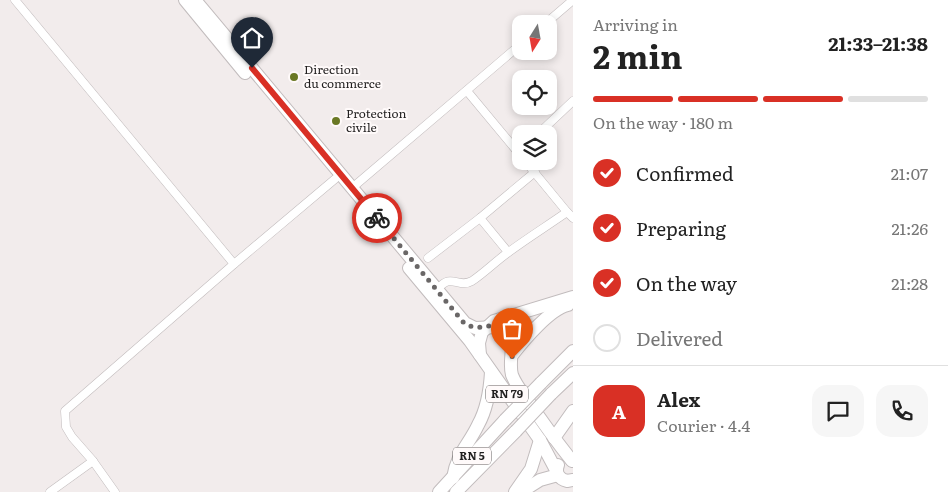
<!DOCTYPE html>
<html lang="en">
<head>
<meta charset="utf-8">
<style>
	body { margin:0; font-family:Literata,serif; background:#f6f6f6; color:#222; height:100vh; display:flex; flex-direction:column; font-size:19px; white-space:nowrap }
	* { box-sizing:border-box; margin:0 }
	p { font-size:16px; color:#767676 }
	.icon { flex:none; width:28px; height:28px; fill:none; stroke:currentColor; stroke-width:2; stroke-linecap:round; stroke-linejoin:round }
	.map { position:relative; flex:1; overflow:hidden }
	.details { display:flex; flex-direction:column; background:#fff; width:375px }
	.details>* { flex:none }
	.needle { width:32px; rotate:191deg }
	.fabs { position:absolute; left:512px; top:15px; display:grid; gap:10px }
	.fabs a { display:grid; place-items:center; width:45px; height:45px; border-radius:10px; background:#fff; box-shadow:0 2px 8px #0003; font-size:25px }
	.pin { position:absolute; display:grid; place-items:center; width:42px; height:42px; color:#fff; margin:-51px -21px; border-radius:50% 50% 50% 0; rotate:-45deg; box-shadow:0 0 5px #0007 }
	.pin .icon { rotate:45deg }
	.courier { position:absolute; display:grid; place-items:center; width:50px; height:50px; margin:-25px; border:4px solid #d93025; border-radius:50%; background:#fff; color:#222; box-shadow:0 1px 6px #0007 }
	.head em { font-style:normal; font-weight:700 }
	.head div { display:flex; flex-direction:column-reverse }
	.head { display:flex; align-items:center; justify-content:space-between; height:85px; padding:0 20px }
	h1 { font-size:32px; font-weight:700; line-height:38px }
	.bar { display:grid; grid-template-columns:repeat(4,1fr); gap:8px 5px; align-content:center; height:60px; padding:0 20px }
	.bar i { height:6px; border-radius:4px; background:#e0e0e0 }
	.bar .current { background:#d93025 }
	.bar p { grid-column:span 4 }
	.line { display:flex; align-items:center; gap:12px; padding:0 20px; border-top:1px solid #e0e0e0 }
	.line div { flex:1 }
	.round { display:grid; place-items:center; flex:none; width:52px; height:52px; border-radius:15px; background:#f6f6f6 }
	ol { padding:0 20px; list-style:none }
	li { display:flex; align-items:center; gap:15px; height:55px }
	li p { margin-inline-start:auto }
	li .icon { padding:5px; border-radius:50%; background:#d93025; color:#fff; stroke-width:4 }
	li:last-child { color:#767676 }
	li i { width:28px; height:28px; border:2px solid #e0e0e0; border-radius:50% }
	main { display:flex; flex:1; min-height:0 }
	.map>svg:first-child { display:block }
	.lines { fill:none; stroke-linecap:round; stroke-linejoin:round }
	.minor-casing { stroke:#c2bcbd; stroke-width:9 }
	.trunk-casing { stroke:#c2bcbd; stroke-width:14 }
	.minor { stroke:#fff; stroke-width:8 }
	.trunk { stroke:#fff; stroke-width:12 }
	.trunk-bridge-casing { stroke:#c2bcbd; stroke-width:14; stroke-linecap:butt }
	.trunk-bridge { stroke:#fff; stroke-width:12 }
	.done { stroke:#6a6767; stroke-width:5; stroke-dasharray:0 9 }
	.route { stroke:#d93025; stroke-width:6 }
	.poi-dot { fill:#6a7824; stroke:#fffafa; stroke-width:2 }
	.labels { text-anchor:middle; stroke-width:4; stroke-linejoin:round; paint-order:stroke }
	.shield { fill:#fffafa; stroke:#646161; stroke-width:1 }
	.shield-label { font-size:11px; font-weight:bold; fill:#211f1f }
	.poi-label { font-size:12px; fill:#211f1f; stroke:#fffafa; text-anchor:start }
</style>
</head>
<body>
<main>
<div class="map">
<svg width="573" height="492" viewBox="0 0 573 492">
	<rect width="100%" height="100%" fill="#f2ecec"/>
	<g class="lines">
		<defs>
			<g id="minor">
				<path d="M 15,0 L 234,264"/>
				<path d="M 545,24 L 573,0"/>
				<path d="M 467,91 L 521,156"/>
				<path d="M 538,134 L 573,101"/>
				<path d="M 525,161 L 567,212"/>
				<path d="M 352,188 L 521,44"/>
				<path d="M 480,218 L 535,172"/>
				<path d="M 428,258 L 480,218 L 508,252"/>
				<path d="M 438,289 C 451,272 458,289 472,281 C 484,273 495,262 506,254 C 526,239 547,226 567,212 L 573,218"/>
				<path d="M 50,492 L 93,461"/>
				<path d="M 115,492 L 93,461 L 72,437 L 66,427 L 65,411 L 234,264 L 335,179"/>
			</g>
			<g id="trunk">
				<path d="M 185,0 L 245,73"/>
				<path d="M 195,0 L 465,323 L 475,328 L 498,327 C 521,338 507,357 512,375 C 515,383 521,391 526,398 C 541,420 556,441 572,461"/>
				<path d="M 409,268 L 470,341 L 540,440 L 557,472"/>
				<path d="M 513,354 C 524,340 550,309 568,305"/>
				<path d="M 480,355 L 479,343 L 482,332 L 494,321 L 573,297"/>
				<path d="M 541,383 L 573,351"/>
				<path d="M 551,394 L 573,373"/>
				<path d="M 554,438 L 573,411"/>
				<path d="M 558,465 C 555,473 559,479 567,481 L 573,480"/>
				<path d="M 453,478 C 457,453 468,446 478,425 C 487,409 490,390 491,372"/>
				<path d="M 439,492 L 505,420"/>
				<path d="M 456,492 L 516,431"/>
				<path d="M 515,492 L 531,469 L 540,440"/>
				<path d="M 521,492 L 540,480 L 558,475"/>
			</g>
		</defs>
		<use href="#minor" class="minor-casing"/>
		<use href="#trunk" class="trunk-casing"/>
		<use href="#minor" class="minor"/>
		<use href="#trunk" class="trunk"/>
		<defs>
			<g id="trunk-bridge">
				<path d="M 505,420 L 541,383"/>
				<path d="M 516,431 L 551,394"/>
			</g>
		</defs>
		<use href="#trunk-bridge" class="trunk-bridge-casing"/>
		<use href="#trunk-bridge" class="trunk-bridge"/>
	</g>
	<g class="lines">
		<path class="done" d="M 377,218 L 464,323 C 476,331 484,325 496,326 C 511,328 513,347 512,359"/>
		<path class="route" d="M 252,68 L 377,218"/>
	</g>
	<g class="poi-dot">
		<circle cx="294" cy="77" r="5"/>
		<circle cx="336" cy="121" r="5"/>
	</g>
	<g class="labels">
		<g class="shield">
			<rect x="486" y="385.5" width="42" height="17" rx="4"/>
			<rect x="453" y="447.5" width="38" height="17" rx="4"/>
		</g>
		<g class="shield-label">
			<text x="507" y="398">RN 79</text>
			<text x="472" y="460">RN 5</text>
		</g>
		<g class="poi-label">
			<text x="304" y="74">Direction<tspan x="304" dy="14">du commerce</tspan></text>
			<text x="346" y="118">Protection<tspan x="346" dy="14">civile</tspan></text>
		</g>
	</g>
</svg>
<div class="fabs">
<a><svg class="needle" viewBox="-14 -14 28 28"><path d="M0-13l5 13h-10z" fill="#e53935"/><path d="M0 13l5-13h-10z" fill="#767676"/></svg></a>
<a><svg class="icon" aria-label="locate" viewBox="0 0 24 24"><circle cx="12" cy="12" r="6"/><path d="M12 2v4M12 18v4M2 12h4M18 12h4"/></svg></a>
<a><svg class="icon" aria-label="layers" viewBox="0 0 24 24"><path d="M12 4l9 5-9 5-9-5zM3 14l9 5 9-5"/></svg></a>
</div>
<div class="pin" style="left:512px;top:359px;background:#ea580c"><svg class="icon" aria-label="bag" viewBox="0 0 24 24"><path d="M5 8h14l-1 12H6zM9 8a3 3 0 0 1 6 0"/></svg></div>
<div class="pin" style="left:252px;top:68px;background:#1f2937"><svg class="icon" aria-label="home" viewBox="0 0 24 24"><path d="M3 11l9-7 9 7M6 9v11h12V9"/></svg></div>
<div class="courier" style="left:377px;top:218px"><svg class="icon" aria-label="bike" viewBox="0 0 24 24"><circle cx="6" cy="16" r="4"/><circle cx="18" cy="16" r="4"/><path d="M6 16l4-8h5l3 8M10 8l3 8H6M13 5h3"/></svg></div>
</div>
<section class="details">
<div class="head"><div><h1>2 min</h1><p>Arriving in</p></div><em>21:33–21:38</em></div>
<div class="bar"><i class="current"></i><i class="current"></i><i class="current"></i><i></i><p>On the way · 180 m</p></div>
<ol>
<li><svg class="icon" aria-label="check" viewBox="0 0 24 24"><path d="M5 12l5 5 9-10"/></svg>Confirmed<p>21:07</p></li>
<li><svg class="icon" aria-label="check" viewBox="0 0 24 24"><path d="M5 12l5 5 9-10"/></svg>Preparing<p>21:26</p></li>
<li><svg class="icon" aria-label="check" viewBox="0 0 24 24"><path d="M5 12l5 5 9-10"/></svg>On the way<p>21:28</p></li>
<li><i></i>Delivered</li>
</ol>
<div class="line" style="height:90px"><b class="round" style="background:#d93025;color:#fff">A</b><div><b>Alex</b><p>Courier · 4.4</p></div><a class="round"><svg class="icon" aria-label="chat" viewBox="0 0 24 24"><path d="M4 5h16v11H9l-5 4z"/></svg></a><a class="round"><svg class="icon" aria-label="phone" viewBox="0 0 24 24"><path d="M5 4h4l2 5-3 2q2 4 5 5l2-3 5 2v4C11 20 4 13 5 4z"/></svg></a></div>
</section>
</main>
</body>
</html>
